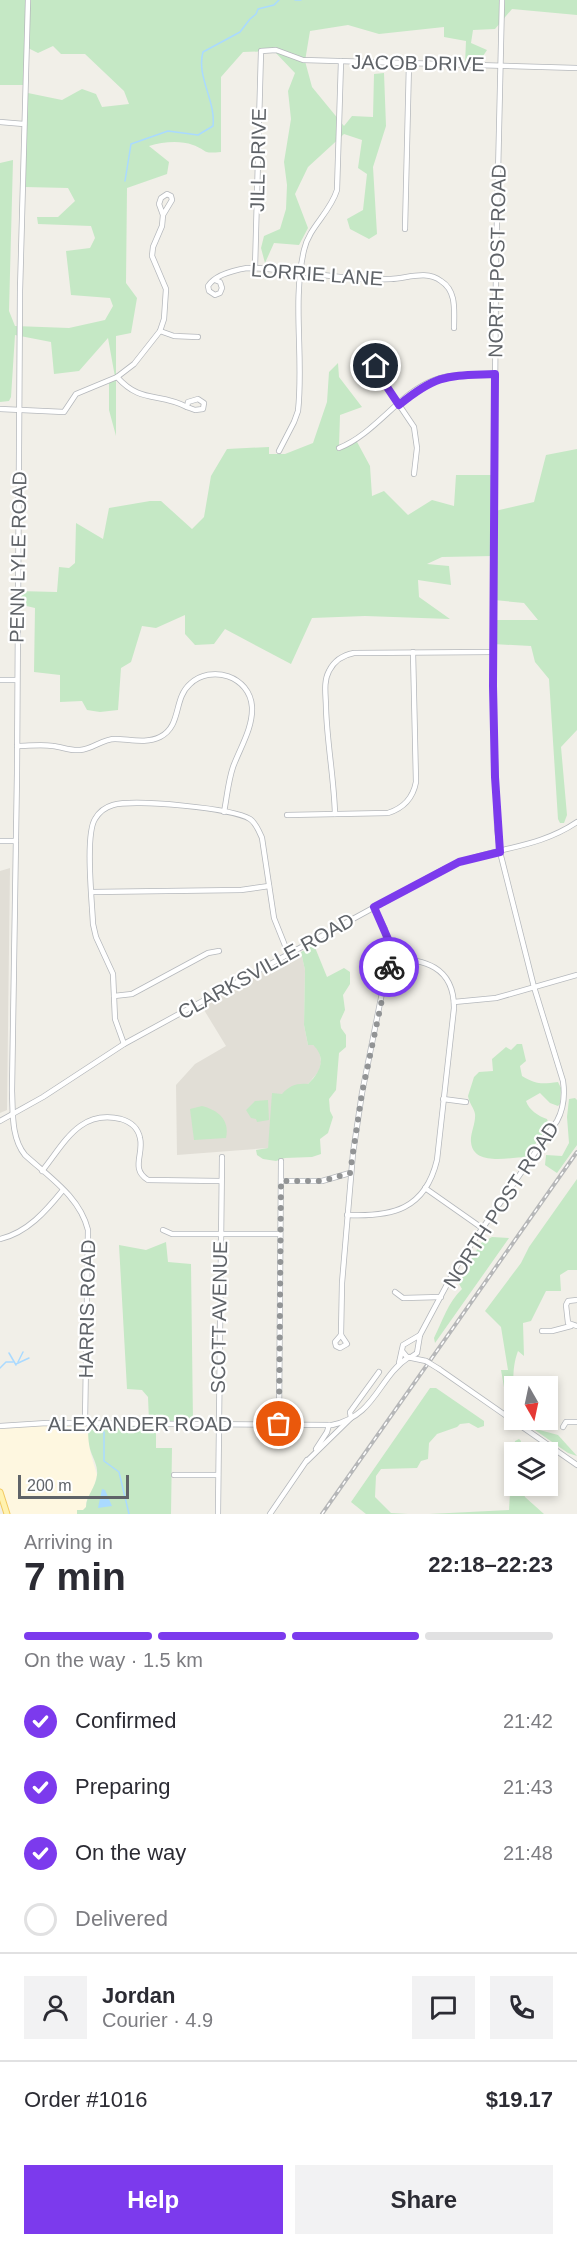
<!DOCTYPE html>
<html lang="en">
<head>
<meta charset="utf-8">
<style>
	body { margin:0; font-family:Arial,sans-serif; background:#f2f2f3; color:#2b2b33; height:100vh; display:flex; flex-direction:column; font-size:22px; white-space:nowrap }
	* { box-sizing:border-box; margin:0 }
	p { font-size:20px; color:#7c7c81 }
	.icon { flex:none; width:33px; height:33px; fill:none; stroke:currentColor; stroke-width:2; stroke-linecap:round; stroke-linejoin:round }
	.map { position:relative; height:1514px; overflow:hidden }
	.panel { display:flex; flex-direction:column; background:#fff; flex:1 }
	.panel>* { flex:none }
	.needle { width:39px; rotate:171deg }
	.tools { position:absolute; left:504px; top:1376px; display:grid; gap:12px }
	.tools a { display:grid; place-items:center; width:54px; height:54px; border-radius:0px; background:#fff; box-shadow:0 3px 9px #0003; font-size:30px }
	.scale { position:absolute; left:18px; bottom:15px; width:111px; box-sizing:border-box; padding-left:6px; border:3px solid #5f6368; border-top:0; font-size:16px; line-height:21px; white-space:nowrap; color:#5f6368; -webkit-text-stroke:4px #fff; paint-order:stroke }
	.pin { position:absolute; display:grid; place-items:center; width:51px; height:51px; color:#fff; margin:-26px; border:3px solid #fff; border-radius:50%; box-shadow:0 2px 6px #0007 }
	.courier { position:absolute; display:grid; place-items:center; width:60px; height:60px; margin:-30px; border:4px solid #7c3aed; border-radius:50%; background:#fff; color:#222; box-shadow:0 2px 8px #0007 }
	.overview em { font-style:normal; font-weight:700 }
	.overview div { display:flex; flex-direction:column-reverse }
	.overview { display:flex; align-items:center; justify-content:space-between; height:102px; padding:0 24px }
	h1 { font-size:39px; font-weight:700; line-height:45px }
	.bar { display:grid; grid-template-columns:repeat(4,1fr); gap:9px 6px; align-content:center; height:72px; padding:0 24px }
	.bar i { height:8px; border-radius:4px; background:#e1e1e2 }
	.bar .active { background:#7c3aed }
	.bar p { grid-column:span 4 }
	.line { display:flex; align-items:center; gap:15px; padding:0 24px; border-top:2px solid #e1e1e2 }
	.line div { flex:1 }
	.round { display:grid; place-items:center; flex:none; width:63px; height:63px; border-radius:0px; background:#f2f2f3 }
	ol { padding:0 24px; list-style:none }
	li { display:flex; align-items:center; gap:18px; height:66px }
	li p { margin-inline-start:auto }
	li .icon { padding:6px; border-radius:50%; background:#7c3aed; color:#fff; stroke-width:4 }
	li:last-child { color:#7c7c81 }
	li i { width:33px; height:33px; border:3px solid #e1e1e2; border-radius:50% }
	.primary-button { display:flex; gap:12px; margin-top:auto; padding:12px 24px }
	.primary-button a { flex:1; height:69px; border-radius:0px; background:#7c3aed; color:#fff; font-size:24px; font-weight:700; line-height:69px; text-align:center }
	.primary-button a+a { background:#f2f2f3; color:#2b2b33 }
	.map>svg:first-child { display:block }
	.commercial { fill:#fef7e0 }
	.education { fill:#e1ded6 }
	.green { fill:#c5e8c5 }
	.water { fill:#aadaff }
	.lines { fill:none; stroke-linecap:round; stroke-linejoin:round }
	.stream { stroke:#aadaff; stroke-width:1.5 }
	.minor-casing { stroke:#b5b8bc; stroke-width:6 }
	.major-casing { stroke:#f2c960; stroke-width:7 }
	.minor { stroke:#fff; stroke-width:4.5 }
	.major { stroke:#fff2af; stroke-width:5 }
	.rail-casing { stroke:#b6b7b8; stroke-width:4 }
	.rail { stroke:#fff; stroke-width:1.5; stroke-dasharray:4.5; stroke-linecap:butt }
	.minor-bridge-casing { stroke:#b5b8bc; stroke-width:6; stroke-linecap:butt }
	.minor-bridge { stroke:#fff; stroke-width:4.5 }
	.done { stroke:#929495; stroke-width:6; stroke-dasharray:0 10.8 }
	.route { stroke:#7c3aed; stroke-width:8 }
	.labels { text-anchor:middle; stroke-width:4.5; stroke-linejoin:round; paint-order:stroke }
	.street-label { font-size:20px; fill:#5f6368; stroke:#fff }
</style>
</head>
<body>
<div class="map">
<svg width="577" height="1514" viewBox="0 0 577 1514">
	<rect width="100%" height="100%" fill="#f1efe8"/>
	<path class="commercial" d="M 88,1423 L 90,1451 L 97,1475 L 94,1487 L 86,1502 L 86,1507 L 83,1510 L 77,1510 L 77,1514 L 7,1514 L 0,1492 L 0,1426 Z"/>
	<g class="education">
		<path d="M 10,868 L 7,1110 L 0,1113 L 0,871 Z"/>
		<path d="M 301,952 L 305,970 L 304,1025 L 308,1045 L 313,1045 L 319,1050 L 321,1062 L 319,1071 L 308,1084 L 304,1084 L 270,1137 L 268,1148 L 177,1155 L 176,1085 L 195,1064 L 226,1046 L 201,1005 Z"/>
	</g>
	<g class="green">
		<path d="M 0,0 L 577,0 L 577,15 L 512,9 L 495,29 L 473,30 L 471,43 L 487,50 L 479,62 L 465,64 L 466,41 L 444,37 L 444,27 L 379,34 L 348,25 L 310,31 L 305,61 L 312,87 L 344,126 L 352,116 L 373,117 L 374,74 L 384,73 L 386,126 L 373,167 L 377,234 L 369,239 L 350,229 L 347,219 L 363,210 L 367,174 L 358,168 L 362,140 L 344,134 L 308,167 L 295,194 L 308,228 L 299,245 L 274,243 L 265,263 L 261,248 L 264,236 L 280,229 L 286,209 L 287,185 L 284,162 L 291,119 L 288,91 L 295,73 L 274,51 L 243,52 L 221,77 L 221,152 C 201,154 209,151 193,145 C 179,140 163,142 149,146 L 169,162 L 167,174 L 127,188 L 126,283 L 137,298 L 131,333 L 116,336 L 116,436 L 109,410 L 109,380 L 115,377 L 108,338 L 79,371 L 54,374 L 51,342 L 15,335 L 11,397 L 9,401 L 0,402 L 0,163 L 13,160 L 9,311 L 15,326 L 69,328 L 105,320 L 113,306 L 110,298 L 71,295 L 66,251 L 90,248 L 95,238 L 91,226 L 38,224 L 37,217 L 58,217 L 75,201 L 68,188 L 25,187 L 23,92 L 62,100 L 82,89 L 96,94 L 102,107 L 129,104 L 124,91 L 85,54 L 61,54 L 53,46 L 38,53 L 26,47 L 24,85 L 0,85 Z"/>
		<path d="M 338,363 L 339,377 L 362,407 L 340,415 L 339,446 L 356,440 L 370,466 L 372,496 L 384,491 L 408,515 L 432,500 L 454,506 L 456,475 L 494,475 L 495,511 L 534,502 L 546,455 L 577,449 L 577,730 L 561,747 L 567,815 L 564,823 L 560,823 L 558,819 L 549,679 L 535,662 L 531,646 L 493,644 L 493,620 L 538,620 L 524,603 L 494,600 L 493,556 L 442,557 L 427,564 L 449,566 L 451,585 L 418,580 L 419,597 L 450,619 L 365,616 L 312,618 L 291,664 L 225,629 L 214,644 L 195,645 L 185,634 L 185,615 L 156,628 L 142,626 L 131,662 L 121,668 L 118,710 L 100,712 L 87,710 L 82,701 L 60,702 L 60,675 L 34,672 L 35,608 L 18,604 L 18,591 L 57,592 L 59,567 L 69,568 L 75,563 L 76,523 L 103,539 L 109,508 L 150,501 L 161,501 L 192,529 L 204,517 L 211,476 L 227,449 L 269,447 L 269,454 L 285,454 L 313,443 L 327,402 L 329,372 Z"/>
		<path d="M 314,945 L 327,977 L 344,968 L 350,972 L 350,984 L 343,995 L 345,1010 L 340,1021 L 341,1028 L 346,1035 L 346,1047 L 339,1053 L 336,1090 L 329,1099 L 330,1111 L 333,1117 L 328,1133 L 320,1139 L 321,1154 L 312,1157 L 285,1158 L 276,1161 L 263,1159 L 257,1155 L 256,1150 L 268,1148 L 272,1093 L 282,1094 C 290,1085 297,1083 308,1084 C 320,1073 327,1058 313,1045 L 308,1045 L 304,1025 L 305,970 L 301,952 Z"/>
		<path d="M 517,1044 L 522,1044 L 526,1061 L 520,1066 L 522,1076 C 537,1085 542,1084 558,1082 L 561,1088 L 560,1104 L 558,1106 L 550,1103 L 540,1093 L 526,1101 C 529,1110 538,1116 547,1119 L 549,1125 L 526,1157 C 511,1157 473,1167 471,1142 C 470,1134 476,1123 475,1114 C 474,1108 469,1103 468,1096 L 474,1077 L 479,1072 L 493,1071 L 492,1059 L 506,1047 L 511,1050 Z"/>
		<path d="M 575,1098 L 577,1100 L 577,1145 L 557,1173 L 545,1165 L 546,1155 L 562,1156 L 569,1143 L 567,1117 L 569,1099 Z"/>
		<path d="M 268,1100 L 269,1120 L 257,1122 L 256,1119 L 251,1118 L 246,1110 L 255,1101 Z"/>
		<path d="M 202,1106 C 218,1110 230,1120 226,1138 L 194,1140 L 190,1109 Z"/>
		<path d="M 577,1179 L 577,1270 L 568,1270 L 560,1275 L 561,1291 L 546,1291 L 531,1321 L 523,1323 L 524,1356 L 518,1351 C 510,1372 515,1391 514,1413 L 505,1393 L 501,1370 L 508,1370 L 501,1327 L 485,1311 L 521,1263 L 529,1247 Z"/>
		<path d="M 492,1237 L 509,1238 L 435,1343 L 434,1338 C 442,1322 448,1302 462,1289 L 458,1282 L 481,1243 Z"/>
		<path d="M 166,1242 L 168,1262 L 191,1264 L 193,1423 L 156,1423 L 156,1448 L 172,1448 L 171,1514 L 77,1514 L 77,1510 L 83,1510 L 86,1507 C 86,1496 96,1487 97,1475 C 98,1467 94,1460 91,1452 C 88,1444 88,1432 88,1423 L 155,1423 L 149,1421 L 148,1397 L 142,1390 L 127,1389 L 119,1245 L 146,1250 Z"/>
		<path d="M 430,1388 L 436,1388 L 484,1421 L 484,1426 L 478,1428 L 469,1423 L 460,1424 L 457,1427 L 437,1434 L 429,1443 L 428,1459 L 421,1461 L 417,1468 L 381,1469 L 376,1476 L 375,1497 L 391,1513 L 408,1514 L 366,1514 L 351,1502 Z"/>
		<path d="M 532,1428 L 558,1435 L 577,1456 L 568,1453 Z"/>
		<path d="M 519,1439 L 521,1441 L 519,1452 L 514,1452 L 514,1485 L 520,1485 L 525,1497 L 544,1514 L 429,1514 L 509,1510 L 512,1458 L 515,1441 Z"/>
	</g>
	<path class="water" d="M 102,1489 L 105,1490 L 112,1506 L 98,1508 Z"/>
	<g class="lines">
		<g class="stream">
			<path d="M 295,0 L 301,0"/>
			<path d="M 125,181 L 131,144 L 168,131 L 198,135 L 213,126 C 216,101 196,76 203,52 L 240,32 L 250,19 L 256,14 L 258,9 L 274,5 L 279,0"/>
			<path d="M 9,1353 L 16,1365"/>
			<path d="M 18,1362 L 23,1352"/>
			<path d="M 16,1364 L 29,1358"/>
			<path d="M 0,1368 L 6,1362 L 13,1362"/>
			<path d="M 104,1432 L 104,1461 L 119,1472 L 129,1514"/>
		</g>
		<defs>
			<g id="minor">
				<path d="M 28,0 L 20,291 L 17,773 L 12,1091 C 13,1112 11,1138 25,1155 C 49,1177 80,1197 88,1230 L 85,1423"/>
				<path d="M 0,122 L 24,124"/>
				<path d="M 405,229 L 409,63"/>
				<path d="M 255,268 L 261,51 L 276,50 L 303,60 L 577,68"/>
				<path d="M 215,280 L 220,282 L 222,288 L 220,293 L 215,295 L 209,291 L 208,286 C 215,275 235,270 247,268 C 296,268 343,282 391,279 C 408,278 427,270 441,281 C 457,291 454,311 454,328"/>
				<path d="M 160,331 L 174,336 L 198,337"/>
				<path d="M 371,351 L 381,378 L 414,427 L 417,448 L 414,474"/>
				<path d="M 117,377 C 141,404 158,392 187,407"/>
				<path d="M 198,399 L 204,403 L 203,409 L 195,410 L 187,407 L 188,402 Z"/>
				<path d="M 0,409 L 64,412 L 76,394 L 117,377 L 134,364 L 160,331 L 164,319 L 166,289 L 152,256 L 153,247 L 162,226 L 163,215 L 159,204 L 161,198 L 167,194 L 171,196 L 172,200 L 163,215"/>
				<path d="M 339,448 C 375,434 399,393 434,380 C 453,373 475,375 495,374"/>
				<path d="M 279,451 L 294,422 L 298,411 C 304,358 292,302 304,250 C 309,227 330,213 337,190 L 341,61"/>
				<path d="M 0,680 L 17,680"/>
				<path d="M 17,746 C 29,746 41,744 53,746 C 62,747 71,751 80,750 C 93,749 102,739 115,739 C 129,739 146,744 160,737 C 182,726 173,699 190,684 C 211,664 250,676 252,707 C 253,728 240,748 233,767 C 228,782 227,797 224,812"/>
				<path d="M 335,814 C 334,778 327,743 326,708 C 326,696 323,682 329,671 C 334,661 343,655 354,653 L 493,652"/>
				<path d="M 287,815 L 388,813 C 404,808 413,798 416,782 L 413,652"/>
				<path d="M 0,841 L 16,841"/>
				<path d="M 92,892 L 241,890 L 269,886"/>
				<path d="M 114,996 L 132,994 L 208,953 L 219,951"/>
				<path d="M 454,1002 L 496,998 L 577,975"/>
				<path d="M 124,1044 L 115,1019 L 113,974 L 96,937 L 93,924 C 92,901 85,835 95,819 C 99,812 106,807 113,805 C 134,799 233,808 250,819 C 256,823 259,831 262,838 L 274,918 L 288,953"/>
				<path d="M 443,1099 L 466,1102"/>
				<path d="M 0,1121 L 43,1097 L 124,1044 L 448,867 C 491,847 536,850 577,822"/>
				<path d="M 42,1171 C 64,1144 79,1109 121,1119 C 131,1122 138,1128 140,1138 C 144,1154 130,1169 148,1180 L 220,1181"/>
				<path d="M 281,1181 L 322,1181 L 350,1173"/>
				<path d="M 425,1188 L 482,1228"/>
				<path d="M 347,1215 C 392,1217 425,1210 437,1160 L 454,1008 C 454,966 424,959 389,958"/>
				<path d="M 163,1230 L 172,1234 L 280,1234"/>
				<path d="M 0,1239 C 27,1233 46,1211 63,1190"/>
				<path d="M 395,1292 L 403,1298 L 441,1297"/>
				<path d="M 577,1300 L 568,1301 L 566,1305 L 568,1323 L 577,1326"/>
				<path d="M 542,1331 L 552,1331 L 571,1326"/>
				<path d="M 341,1335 L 342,1283 L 353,1153 L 362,1093 L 389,958 L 385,929 L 374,907"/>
				<path d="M 341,1335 L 347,1344 L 340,1348 L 336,1346 L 335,1342 Z"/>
				<path d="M 402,1351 L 407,1357 L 426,1361"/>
				<path d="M 411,1357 L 417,1353 L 420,1335 L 459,1262 L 557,1121 C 564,1108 565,1095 563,1081 L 534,987 L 500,852 L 497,828 L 493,686 L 496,261 L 502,0"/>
				<path d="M 399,1363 L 403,1345 L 420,1335"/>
				<path d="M 439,1369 L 577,1465"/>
				<path d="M 279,1424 L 281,1161"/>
				<path d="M 0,1426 L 47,1423 L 332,1425 C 376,1416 378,1377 409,1357"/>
				<path d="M 563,1427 L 566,1422 L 577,1422"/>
				<path d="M 316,1449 L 327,1432 L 329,1425"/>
				<path d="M 307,1461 L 351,1418 L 350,1412 L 379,1372"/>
				<path d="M 174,1475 L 218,1475"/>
				<path d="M 218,1514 L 222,1157"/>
				<path d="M 270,1514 L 307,1460"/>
			</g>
			<path id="major" d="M 0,1492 L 7,1514"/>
		</defs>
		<use href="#minor" class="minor-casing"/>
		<use href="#major" class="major-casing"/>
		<use href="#minor" class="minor"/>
		<use href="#major" class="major"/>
		<defs>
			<path id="rail" d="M 322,1514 L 577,1152"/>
		</defs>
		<use href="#rail" class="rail-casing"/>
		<use href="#rail" class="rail"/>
		<defs>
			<path id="minor-bridge" d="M 426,1361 L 439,1369"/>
		</defs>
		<use href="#minor-bridge" class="minor-bridge-casing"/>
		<use href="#minor-bridge" class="minor-bridge"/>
	</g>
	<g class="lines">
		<path class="done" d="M 279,1424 L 281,1181 L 322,1181 L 350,1173 L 362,1093 L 389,967"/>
		<path class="route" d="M 376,366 L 381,378 L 399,405 C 438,373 448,376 495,374 L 493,686 L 495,777 L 500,852 L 459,862 L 374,907 L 388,939 L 389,967"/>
	</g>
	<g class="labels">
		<g class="street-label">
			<text transform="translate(418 63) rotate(1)" y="7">JACOB DRIVE</text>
			<text transform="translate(258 160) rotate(-89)" y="7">JILL DRIVE</text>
			<text transform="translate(497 261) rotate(-89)" y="7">NORTH POST ROAD</text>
			<text transform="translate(317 274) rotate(4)" y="7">LORRIE LANE</text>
			<text transform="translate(18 557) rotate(-89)" y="7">PENN LYLE ROAD</text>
			<text transform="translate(266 966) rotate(-29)" y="7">CLARKSVILLE ROAD</text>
			<text transform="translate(501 1205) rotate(-57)" y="7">NORTH POST ROAD</text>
			<text transform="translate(87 1309) rotate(-89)" y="7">HARRIS ROAD</text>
			<text transform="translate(219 1317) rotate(-89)" y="7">SCOTT AVENUE</text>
			<text x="140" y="1431">ALEXANDER ROAD</text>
		</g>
	</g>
</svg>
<div class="tools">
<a><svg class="needle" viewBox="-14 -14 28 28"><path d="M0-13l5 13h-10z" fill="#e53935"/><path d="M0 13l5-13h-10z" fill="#7c7c81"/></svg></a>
<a><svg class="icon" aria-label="layers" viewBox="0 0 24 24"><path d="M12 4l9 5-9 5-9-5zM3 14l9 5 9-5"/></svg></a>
</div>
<div class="scale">200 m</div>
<div class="pin" style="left:279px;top:1424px;background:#ea580c"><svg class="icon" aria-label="bag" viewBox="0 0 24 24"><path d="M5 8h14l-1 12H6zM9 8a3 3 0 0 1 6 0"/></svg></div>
<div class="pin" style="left:376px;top:366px;background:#1f2937"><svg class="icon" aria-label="home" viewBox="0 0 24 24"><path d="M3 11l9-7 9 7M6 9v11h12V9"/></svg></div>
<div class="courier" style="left:389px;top:967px"><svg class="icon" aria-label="bike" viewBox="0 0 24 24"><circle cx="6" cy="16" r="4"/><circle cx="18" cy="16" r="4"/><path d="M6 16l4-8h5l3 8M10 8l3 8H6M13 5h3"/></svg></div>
</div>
<section class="panel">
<div class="overview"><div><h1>7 min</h1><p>Arriving in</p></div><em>22:18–22:23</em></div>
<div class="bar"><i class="active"></i><i class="active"></i><i class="active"></i><i></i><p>On the way · 1.5 km</p></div>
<ol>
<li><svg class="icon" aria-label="check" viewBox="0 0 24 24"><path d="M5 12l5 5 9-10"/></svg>Confirmed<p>21:42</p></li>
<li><svg class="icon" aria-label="check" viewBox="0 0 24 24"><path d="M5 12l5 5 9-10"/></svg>Preparing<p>21:43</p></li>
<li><svg class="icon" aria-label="check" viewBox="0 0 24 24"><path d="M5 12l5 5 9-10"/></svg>On the way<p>21:48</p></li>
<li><i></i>Delivered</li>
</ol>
<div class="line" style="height:108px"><a class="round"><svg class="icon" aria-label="person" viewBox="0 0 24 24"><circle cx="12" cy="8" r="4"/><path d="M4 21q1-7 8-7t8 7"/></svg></a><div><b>Jordan</b><p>Courier · 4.9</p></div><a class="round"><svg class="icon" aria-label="chat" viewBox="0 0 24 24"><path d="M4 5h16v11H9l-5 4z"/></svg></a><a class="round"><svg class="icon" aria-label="phone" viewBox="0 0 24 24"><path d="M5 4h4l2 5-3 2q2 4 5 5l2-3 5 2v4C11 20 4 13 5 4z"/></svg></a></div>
<div class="line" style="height:78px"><div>Order #1016</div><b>$19.17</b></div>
<div class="primary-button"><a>Help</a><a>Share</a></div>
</section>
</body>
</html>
